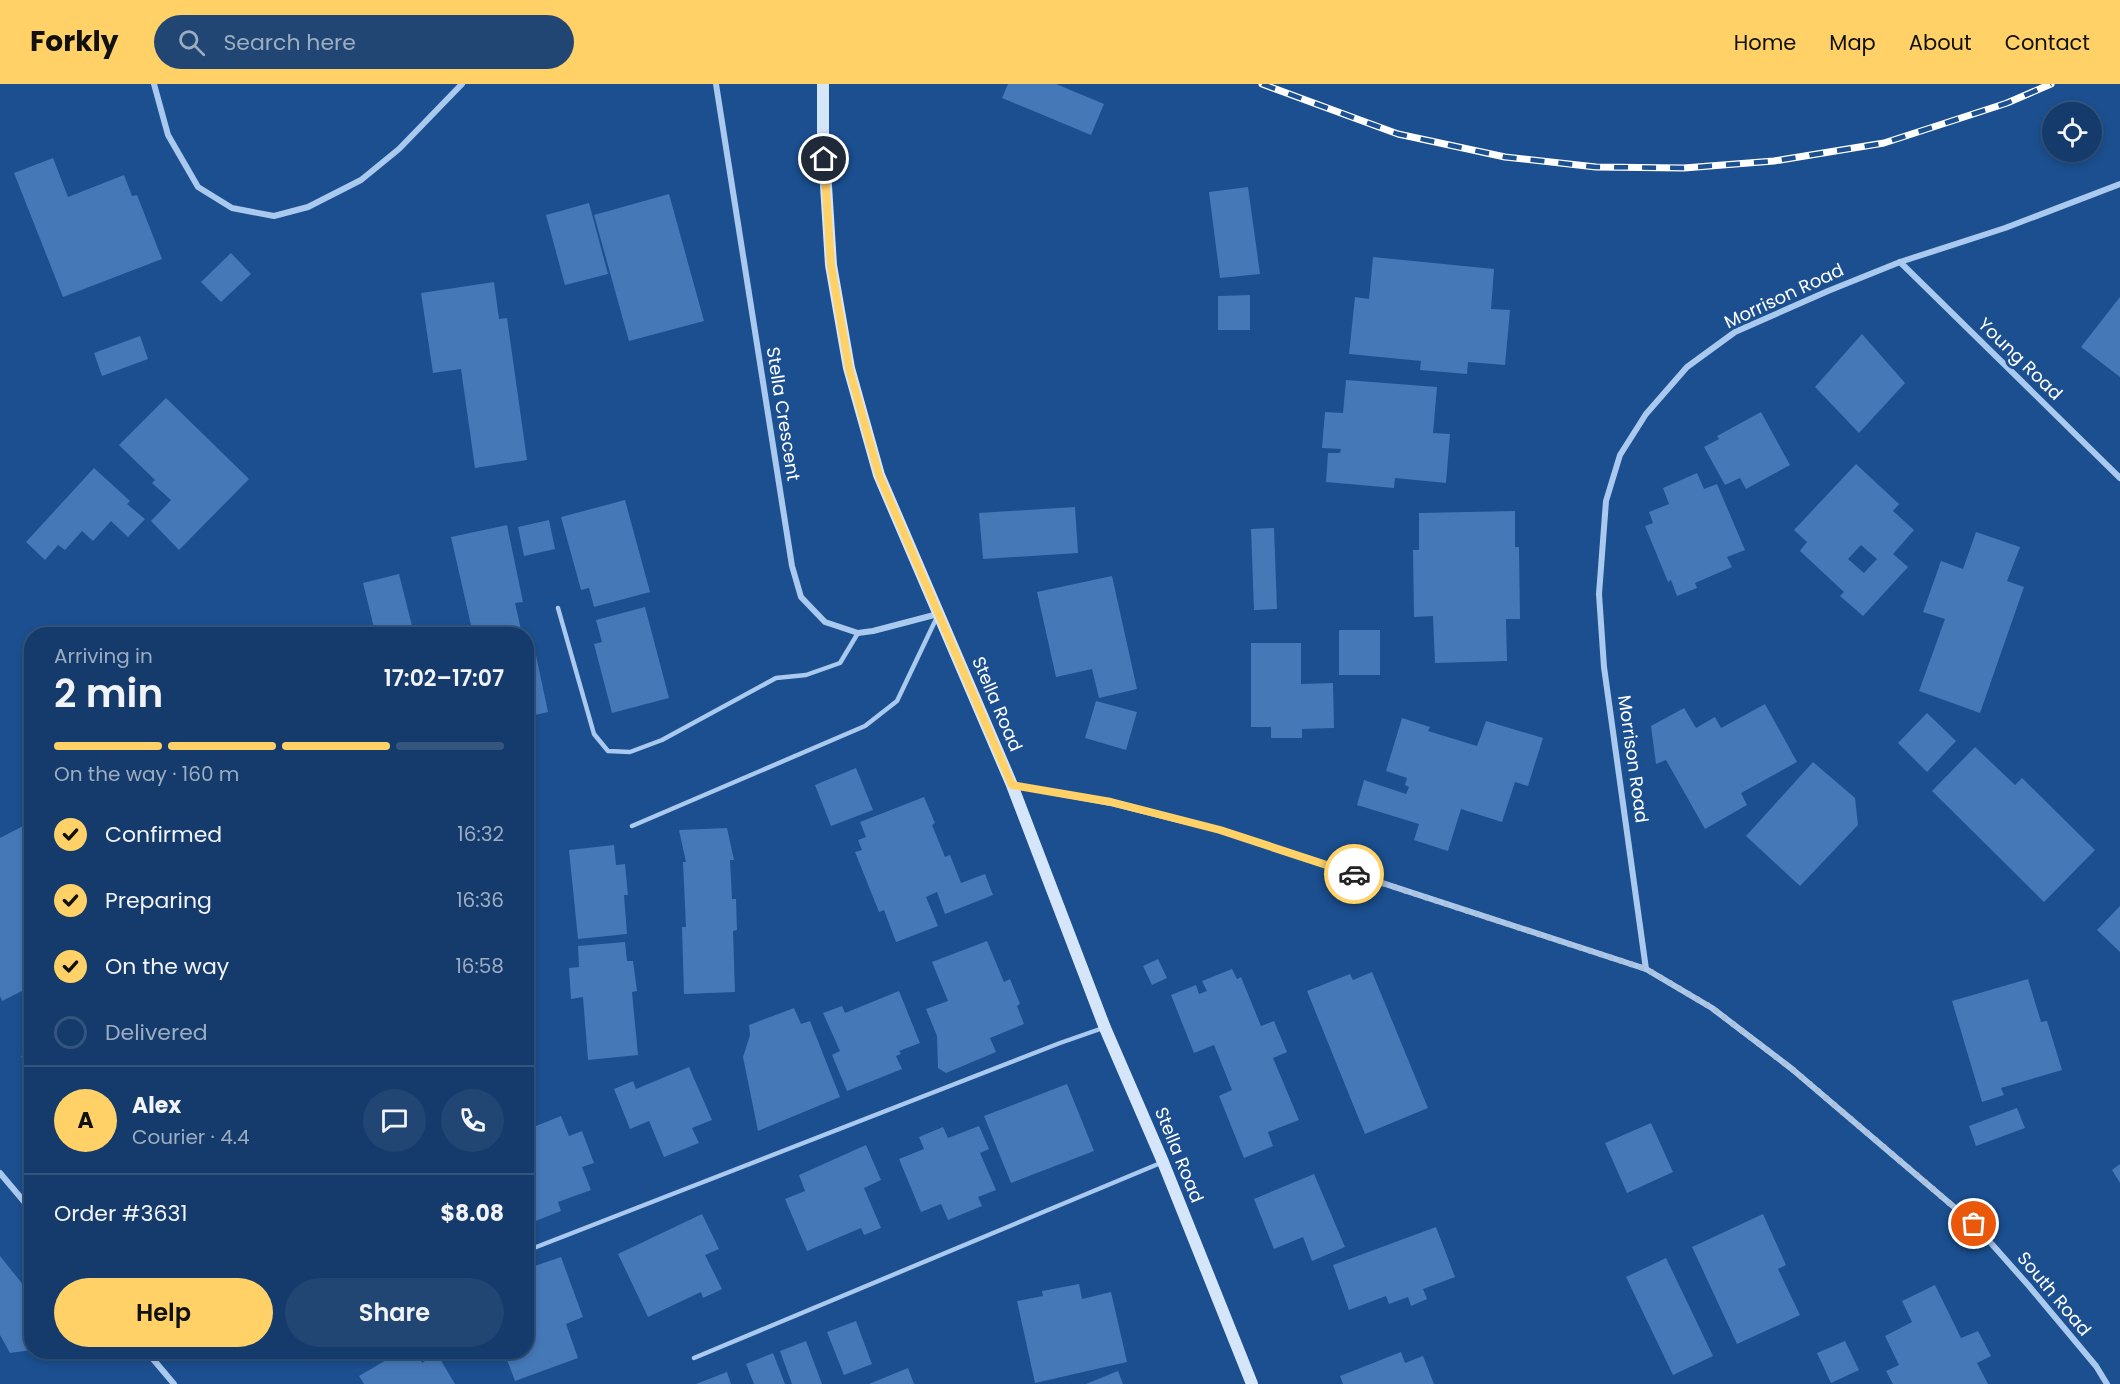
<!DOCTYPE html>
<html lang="en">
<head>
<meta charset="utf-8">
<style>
	body { margin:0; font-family:Poppins,sans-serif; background:#214673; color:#f1f3f6; height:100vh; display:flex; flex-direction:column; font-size:22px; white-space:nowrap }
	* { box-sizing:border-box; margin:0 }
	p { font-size:20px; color:#9dadc1 }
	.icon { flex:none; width:33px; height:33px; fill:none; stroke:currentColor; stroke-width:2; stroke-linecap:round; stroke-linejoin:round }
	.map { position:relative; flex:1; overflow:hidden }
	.sheet { position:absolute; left:24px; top:543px; width:510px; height:732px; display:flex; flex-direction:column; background:#143b6b; border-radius:24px; box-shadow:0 3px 9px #0003,0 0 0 2px #33557e }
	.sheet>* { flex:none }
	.fabs { position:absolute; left:2042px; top:18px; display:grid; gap:12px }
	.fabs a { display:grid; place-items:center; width:60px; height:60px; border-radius:50%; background:#143b6b; box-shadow:0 3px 9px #0003,0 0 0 2px #33557e; font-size:30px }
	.pin { position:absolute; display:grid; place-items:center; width:51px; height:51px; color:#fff; margin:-26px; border:3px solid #fff; border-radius:50%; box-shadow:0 2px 6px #0007 }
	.courier { position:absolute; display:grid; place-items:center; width:60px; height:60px; margin:-30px; border:4px solid #ffd166; border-radius:50%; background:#fff; color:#222; box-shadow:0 2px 8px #0007 }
	.head em { font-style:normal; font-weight:600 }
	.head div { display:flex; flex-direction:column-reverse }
	.head { display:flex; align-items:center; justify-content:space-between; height:102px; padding:0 30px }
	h1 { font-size:39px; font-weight:600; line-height:45px }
	.bar { display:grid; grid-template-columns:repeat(4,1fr); gap:9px 6px; align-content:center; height:72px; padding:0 30px }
	.bar i { height:8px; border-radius:4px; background:#33557e }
	.bar .current { background:#ffd166 }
	.bar p { grid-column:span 4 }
	.line { display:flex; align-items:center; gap:15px; padding:0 30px; border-top:2px solid #33557e }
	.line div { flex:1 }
	.round { display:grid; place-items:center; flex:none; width:63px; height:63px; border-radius:32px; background:#214673 }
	ol { padding:0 30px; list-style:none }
	li { display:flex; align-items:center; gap:18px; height:66px }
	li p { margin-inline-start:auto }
	li .icon { padding:6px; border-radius:50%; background:#ffd166; color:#111; stroke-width:4 }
	li:last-child { color:#9dadc1 }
	li i { width:33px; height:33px; border:3px solid #33557e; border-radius:50% }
	.action { display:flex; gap:12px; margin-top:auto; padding:12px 30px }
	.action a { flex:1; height:69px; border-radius:36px; background:#ffd166; color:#111; font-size:24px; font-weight:600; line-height:69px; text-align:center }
	.action a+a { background:#214673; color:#f1f3f6 }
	header { display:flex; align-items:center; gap:36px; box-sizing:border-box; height:84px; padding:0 30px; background:#ffd166; color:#111 }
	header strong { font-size:28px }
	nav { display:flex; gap:33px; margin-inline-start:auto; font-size:21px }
	.search { width:420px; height:54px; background:#214673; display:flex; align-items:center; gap:15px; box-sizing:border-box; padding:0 21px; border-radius:33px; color:#9dadc1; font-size:22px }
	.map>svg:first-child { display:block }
	.building { fill:#4478b7; fill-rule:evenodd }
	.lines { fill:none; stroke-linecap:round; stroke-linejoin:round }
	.service { stroke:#a9c9ee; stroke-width:4.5 }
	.minor { stroke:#a9c9ee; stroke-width:6 }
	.secondary { stroke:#d6e6fa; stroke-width:12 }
	.rail-casing { stroke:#fff; stroke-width:7 }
	.rail { stroke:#1b4f8f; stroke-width:4.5; stroke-dasharray:14; stroke-linecap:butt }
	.done { stroke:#afc1d8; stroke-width:6; stroke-dasharray:0 10.8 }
	.route { stroke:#ffd166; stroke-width:8 }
	.labels { text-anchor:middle; stroke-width:6; stroke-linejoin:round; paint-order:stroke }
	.street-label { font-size:18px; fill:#fff; stroke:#1b4f8f }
</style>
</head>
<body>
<header>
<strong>Forkly</strong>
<div class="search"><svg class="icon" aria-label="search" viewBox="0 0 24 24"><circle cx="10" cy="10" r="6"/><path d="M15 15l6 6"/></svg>Search here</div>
<nav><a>Home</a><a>Map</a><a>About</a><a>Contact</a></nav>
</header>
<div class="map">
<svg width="2120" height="1300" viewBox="0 0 2120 1300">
	<rect width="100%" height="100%" fill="#1b4f8f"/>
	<g class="building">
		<path d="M 1008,0 L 1056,0 L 1104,20 L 1091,51 L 1002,14 Z"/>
		<path d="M 53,74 L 68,113 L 124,91 L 132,112 L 137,111 L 162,175 L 63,213 L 14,89 Z"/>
		<path d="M 1248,103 L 1260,190 L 1220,194 L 1209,108 Z"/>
		<path d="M 669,110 L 704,237 L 629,257 L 594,131 Z"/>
		<path d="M 589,119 L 608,190 L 565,201 L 546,131 Z"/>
		<path d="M 231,169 L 251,190 L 221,218 L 201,198 Z"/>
		<path d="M 1373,173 L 1494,185 L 1491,225 L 1510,226 L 1505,281 L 1468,278 L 1467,290 L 1420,286 L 1421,277 L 1349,270 L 1355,213 L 1369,215 Z"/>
		<path d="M 494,198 L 499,235 L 507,234 L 527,376 L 475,384 L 461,285 L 433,289 L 421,209 Z"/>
		<path d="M 1250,211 L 1250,246 L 1218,246 L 1218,212 Z"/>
		<path d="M 2120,213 L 2120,293 L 2081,263 Z"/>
		<path d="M 1862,250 L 1905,299 L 1859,349 L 1815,303 Z"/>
		<path d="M 140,252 L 148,275 L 102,292 L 94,269 Z"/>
		<path d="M 1346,296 L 1437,303 L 1433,349 L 1450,350 L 1446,399 L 1395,394 L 1394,404 L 1326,398 L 1328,369 L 1340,369 L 1341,365 L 1322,364 L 1325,328 L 1343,329 Z"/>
		<path d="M 166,314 L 249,395 L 179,466 L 151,437 L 171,416 L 152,399 L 155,396 L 119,361 Z"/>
		<path d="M 1761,328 L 1790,381 L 1746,405 L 1740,394 L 1725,401 L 1704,363 L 1719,355 L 1717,352 Z"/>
		<path d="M 1856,380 L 1899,420 L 1893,427 L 1914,446 L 1893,470 L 1908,483 L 1863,532 L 1840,512 L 1844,508 L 1800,467 L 1807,458 L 1794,446 ZM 1861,461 L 1877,475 L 1864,489 L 1848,475 Z"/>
		<path d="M 94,384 L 130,417 L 127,420 L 145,435 L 128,453 L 111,437 L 93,457 L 82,447 L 65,466 L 58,461 L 45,476 L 26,458 Z"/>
		<path d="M 1697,389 L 1704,405 L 1717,400 L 1745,466 L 1727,473 L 1732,483 L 1695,499 L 1697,504 L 1677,512 L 1671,496 L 1668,498 L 1645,442 L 1653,439 L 1649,428 L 1669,420 L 1663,404 Z"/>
		<path d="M 625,416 L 650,508 L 594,523 L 589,504 L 581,506 L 561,433 Z"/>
		<path d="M 1075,423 L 1078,469 L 983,475 L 979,429 Z"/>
		<path d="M 1515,427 L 1515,463 L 1519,463 L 1520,535 L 1506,535 L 1507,577 L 1435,579 L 1433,532 L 1414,533 L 1413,466 L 1419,466 L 1419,429 Z"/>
		<path d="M 549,436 L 555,465 L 524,472 L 518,443 Z"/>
		<path d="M 507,441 L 523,518 L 515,519 L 522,550 L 473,550 L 451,453 Z"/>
		<path d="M 1274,444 L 1277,525 L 1254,526 L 1251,445 Z"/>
		<path d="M 1976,448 L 2020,463 L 2007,497 L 2024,503 L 1980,629 L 1919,607 L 1945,535 L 1923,528 L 1941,477 L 1963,485 Z"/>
		<path d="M 399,490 L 414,550 L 369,550 L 375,548 L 363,499 Z"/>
		<path d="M 1112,492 L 1137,605 L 1099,614 L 1092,585 L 1056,593 L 1037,508 Z"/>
		<path d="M 645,523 L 669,614 L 612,629 L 594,560 L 602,558 L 596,536 Z"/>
		<rect x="1339" y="546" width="41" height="45"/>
		<path d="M 533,557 L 548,628 L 526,633 L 526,559 Z"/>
		<path d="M 1251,559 L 1301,559 L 1301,600 L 1333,599 L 1334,644 L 1302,645 L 1302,654 L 1271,654 L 1271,643 L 1251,643 Z"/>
		<path d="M 1096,617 L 1137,628 L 1126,666 L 1085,654 Z"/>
		<path d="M 1765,620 L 1797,678 L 1741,709 L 1747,721 L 1705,745 L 1666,676 L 1656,680 L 1651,642 L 1684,624 L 1696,644 L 1715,633 L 1721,644 Z"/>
		<path d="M 1927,629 L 1956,657 L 1927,688 L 1898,659 Z"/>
		<path d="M 1402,634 L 1430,643 L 1428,647 L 1477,662 L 1486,637 L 1543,654 L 1528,702 L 1515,698 L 1502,738 L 1461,725 L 1448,767 L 1414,756 L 1419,740 L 1357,721 L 1364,696 L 1406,710 L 1409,703 L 1405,701 L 1407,694 L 1386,687 Z"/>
		<path d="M 1975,663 L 2015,701 L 2022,694 L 2095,766 L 2044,818 L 1932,707 Z"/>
		<path d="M 1813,678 L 1855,714 L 1858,741 L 1800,802 L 1746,752 Z"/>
		<path d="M 856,684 L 873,726 L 831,742 L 815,701 Z"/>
		<path d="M 924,713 L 935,739 L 932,741 L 945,773 L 950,771 L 961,799 L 985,790 L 993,811 L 945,830 L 937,808 L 926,813 L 938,842 L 896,858 L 884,826 L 879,828 L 855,768 L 862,766 L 858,756 L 866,753 L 860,738 Z"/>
		<path d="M 25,741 L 32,754 L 32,902 L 2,917 L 0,912 L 0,754 Z"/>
		<path d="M 727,744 L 734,776 L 730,776 L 732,815 L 736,815 L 737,846 L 733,847 L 735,908 L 684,910 L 682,843 L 686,843 L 683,778 L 686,778 L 679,746 Z"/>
		<path d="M 614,761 L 616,781 L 625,780 L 628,811 L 624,811 L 627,850 L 578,855 L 569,766 Z"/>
		<path d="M 2120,822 L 2120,868 L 2097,846 Z"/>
		<path d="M 987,857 L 1004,898 L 1010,895 L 1020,920 L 1017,922 L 1024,940 L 990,954 L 996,968 L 946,989 L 938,984 L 937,952 L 926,925 L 948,917 L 932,878 Z"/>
		<path d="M 625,858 L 627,877 L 633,877 L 637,907 L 632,908 L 638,971 L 588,976 L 583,913 L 571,915 L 569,884 L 579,883 L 578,862 Z"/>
		<path d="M 1158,875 L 1167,894 L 1152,901 L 1143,882 Z"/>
		<path d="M 1232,885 L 1237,895 L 1241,893 L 1261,942 L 1274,937 L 1287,968 L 1273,974 L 1299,1036 L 1268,1048 L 1273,1062 L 1244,1074 L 1219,1012 L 1232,1006 L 1214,961 L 1194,969 L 1171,911 L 1196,901 L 1199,910 L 1207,907 L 1202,897 Z"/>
		<path d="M 1372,888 L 1428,1024 L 1365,1050 L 1307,907 L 1350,890 L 1353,896 Z"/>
		<path d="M 2028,895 L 2041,938 L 2047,937 L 2062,986 L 2001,1004 L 2004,1011 L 1982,1018 L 1952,917 Z"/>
		<path d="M 899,907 L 920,959 L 899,967 L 901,970 L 896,972 L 902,985 L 847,1007 L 832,971 L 840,967 L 823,929 L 842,922 L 845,929 Z"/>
		<path d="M 794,924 L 801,940 L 810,937 L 840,1013 L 758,1047 L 743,973 L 750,951 L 749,941 Z"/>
		<path d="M 32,966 L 32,992 L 21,972 Z"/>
		<path d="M 689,983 L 712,1036 L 692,1044 L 699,1059 L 664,1073 L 649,1037 L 630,1045 L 614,1005 L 633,997 L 636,1005 Z"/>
		<path d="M 1067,1000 L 1094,1067 L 1011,1099 L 984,1032 Z"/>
		<path d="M 2017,1024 L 2025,1044 L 1976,1062 L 1969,1042 Z"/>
		<path d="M 561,1032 L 569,1052 L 582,1047 L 594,1079 L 582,1083 L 591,1106 L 558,1118 L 561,1127 L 528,1140 L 526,1107 L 529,1106 L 526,1099 L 526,1046 Z"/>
		<path d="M 1651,1039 L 1673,1088 L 1627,1109 L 1605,1059 Z"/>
		<path d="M 979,1042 L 989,1065 L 980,1069 L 996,1106 L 978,1113 L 982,1122 L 948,1136 L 941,1120 L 921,1128 L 899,1075 L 924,1065 L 919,1053 L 943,1043 L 948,1054 Z"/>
		<path d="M 866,1061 L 881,1096 L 864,1104 L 881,1144 L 864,1151 L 861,1144 L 807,1167 L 785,1115 L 805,1107 L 799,1091 Z"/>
		<path d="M 2120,1080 L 2120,1099 L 2112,1086 Z"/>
		<path d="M 1314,1090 L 1345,1163 L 1312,1177 L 1303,1153 L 1274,1165 L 1254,1115 Z"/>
		<path d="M 702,1130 L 719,1165 L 705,1171 L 722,1205 L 703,1214 L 701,1208 L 648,1233 L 618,1170 Z"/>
		<path d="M 1763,1130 L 1786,1181 L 1778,1185 L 1800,1231 L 1737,1260 L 1692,1163 Z"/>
		<path d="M 1436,1143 L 1455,1193 L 1423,1205 L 1427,1215 L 1411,1222 L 1408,1213 L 1389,1220 L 1386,1212 L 1349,1226 L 1333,1181 Z"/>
		<path d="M 0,1172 L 32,1212 L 32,1266 L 10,1269 L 0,1251 Z"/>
		<path d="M 561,1173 L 583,1233 L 566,1240 L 578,1274 L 515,1297 L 504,1268 L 526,1268 L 526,1185 Z"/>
		<path d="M 1666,1174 L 1713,1272 L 1673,1291 L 1626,1193 Z"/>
		<path d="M 1079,1200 L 1082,1215 L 1111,1208 L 1127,1278 L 1035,1299 L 1017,1217 L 1043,1212 L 1042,1207 Z"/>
		<path d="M 1935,1201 L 1961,1254 L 1978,1247 L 1991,1272 L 1977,1279 L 1988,1300 L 1893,1300 L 1886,1287 L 1899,1281 L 1885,1252 L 1912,1238 L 1902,1217 Z"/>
		<path d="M 856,1237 L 872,1280 L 844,1291 L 827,1248 Z"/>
		<path d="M 806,1257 L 822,1300 L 792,1300 L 780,1267 Z"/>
		<path d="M 1845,1257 L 1859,1286 L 1831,1299 L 1817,1269 Z"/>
		<path d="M 400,1268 L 416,1268 L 422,1279 L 437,1270 L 455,1300 L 364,1300 L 359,1292 Z"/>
		<path d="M 1401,1268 L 1405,1279 L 1423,1272 L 1434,1300 L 1343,1300 L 1340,1292 Z"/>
		<path d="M 773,1269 L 785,1300 L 754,1300 L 746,1280 Z"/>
		<path d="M 908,1284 L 914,1300 L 869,1300 Z"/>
		<path d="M 1118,1287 L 1123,1300 L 1086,1300 Z"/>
		<path d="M 727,1288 L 731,1300 L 696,1300 Z"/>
	</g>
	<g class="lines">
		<g class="service">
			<path d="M 558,524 L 594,650 L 608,667 L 630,668 L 662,656 L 776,594 L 806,591 L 840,579 L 858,549"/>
			<path d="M 632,742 L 865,642 L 897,617 L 937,533"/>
			<path d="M 526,1167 L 1060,959 L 1103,944"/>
			<path d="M 266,1268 L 268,1268"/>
			<path d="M 694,1274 L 1163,1078"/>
		</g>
		<g class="minor">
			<path d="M 154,0 L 168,51 L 198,103 L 232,124 L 274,132 L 308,123 L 361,96 L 399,65 L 462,0"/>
			<path d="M 716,0 L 792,482 L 801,513 L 825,538 L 858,549 L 873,547 L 938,530"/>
			<path d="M 1900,178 L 2120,394"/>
			<path d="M 1012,701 L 1111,719 L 1220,746 L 1646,885 L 1712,924 L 1792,985 L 1974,1140 L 2029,1202 L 2096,1282 L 2107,1300"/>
			<path d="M 1646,885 L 1604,583 L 1599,510 L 1606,417 L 1620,371 L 1646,330 L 1687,283 L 1735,248 L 1828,207 L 1900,178 L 2005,144 L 2120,100"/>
			<path d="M 0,1089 L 32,1127"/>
			<path d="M 147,1268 L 174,1300"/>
		</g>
		<path class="secondary" d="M 823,0 L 823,54 L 831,181 L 849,284 L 879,391 L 1012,701 L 1105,944 L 1163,1078 L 1252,1300"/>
		<defs>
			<path id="rail" d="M 1262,0 L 1398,50 L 1505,73 L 1596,83 L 1684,84 L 1774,77 L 1884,59 L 2007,19 L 2051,0"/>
		</defs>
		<use href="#rail" class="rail-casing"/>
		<use href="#rail" class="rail"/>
	</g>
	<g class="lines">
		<path class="done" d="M 1354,790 L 1646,885 L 1712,924 L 1792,985 L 1974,1140"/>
		<path class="route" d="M 824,75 L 831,181 L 849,284 L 879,391 L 1012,701 L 1111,718 L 1220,746 L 1354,790"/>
	</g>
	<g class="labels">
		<g class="street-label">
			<text transform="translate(1784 212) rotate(-25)" y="6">Morrison Road</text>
			<text transform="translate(2020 275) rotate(44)" y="6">Young Road</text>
			<text transform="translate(783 330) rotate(81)" y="6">Stella Crescent</text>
			<text transform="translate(997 620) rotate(67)" y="6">Stella Road</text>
			<text transform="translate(1633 675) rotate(82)" y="6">Morrison Road</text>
			<text transform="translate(1179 1071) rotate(68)" y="6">Stella Road</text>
			<text transform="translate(2054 1210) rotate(50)" y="6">South Road</text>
		</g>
	</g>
</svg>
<div class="fabs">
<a><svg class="icon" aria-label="locate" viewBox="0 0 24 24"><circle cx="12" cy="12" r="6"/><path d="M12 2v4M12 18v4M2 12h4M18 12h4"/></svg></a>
</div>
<div class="pin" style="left:1974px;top:1140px;background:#ea580c"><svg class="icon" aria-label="bag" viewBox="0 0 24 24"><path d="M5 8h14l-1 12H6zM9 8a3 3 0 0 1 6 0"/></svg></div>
<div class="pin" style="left:824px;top:75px;background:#1f2937"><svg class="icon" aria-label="home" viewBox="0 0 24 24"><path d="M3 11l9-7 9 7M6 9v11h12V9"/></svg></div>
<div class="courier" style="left:1354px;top:790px"><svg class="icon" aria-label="car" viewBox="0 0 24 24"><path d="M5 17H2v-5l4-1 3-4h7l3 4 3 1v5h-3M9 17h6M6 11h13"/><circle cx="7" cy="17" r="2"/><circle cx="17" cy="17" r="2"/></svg></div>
<section class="sheet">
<div class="head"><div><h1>2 min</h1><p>Arriving in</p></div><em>17:02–17:07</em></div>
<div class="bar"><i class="current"></i><i class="current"></i><i class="current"></i><i></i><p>On the way · 160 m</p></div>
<ol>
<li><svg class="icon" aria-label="check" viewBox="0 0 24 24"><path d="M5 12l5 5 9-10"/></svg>Confirmed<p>16:32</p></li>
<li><svg class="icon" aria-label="check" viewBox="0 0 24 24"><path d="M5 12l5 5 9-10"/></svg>Preparing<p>16:36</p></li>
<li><svg class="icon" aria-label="check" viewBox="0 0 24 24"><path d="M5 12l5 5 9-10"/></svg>On the way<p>16:58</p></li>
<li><i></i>Delivered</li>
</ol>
<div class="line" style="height:108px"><b class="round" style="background:#ffd166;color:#111">A</b><div><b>Alex</b><p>Courier · 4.4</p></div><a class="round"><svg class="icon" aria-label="chat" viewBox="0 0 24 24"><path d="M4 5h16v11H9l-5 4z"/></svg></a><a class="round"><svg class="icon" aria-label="phone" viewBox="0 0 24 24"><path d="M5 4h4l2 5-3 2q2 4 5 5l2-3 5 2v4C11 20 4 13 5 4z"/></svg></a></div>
<div class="line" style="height:78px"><div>Order #3631</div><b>$8.08</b></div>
<div class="action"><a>Help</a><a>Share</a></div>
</section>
</div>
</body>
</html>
